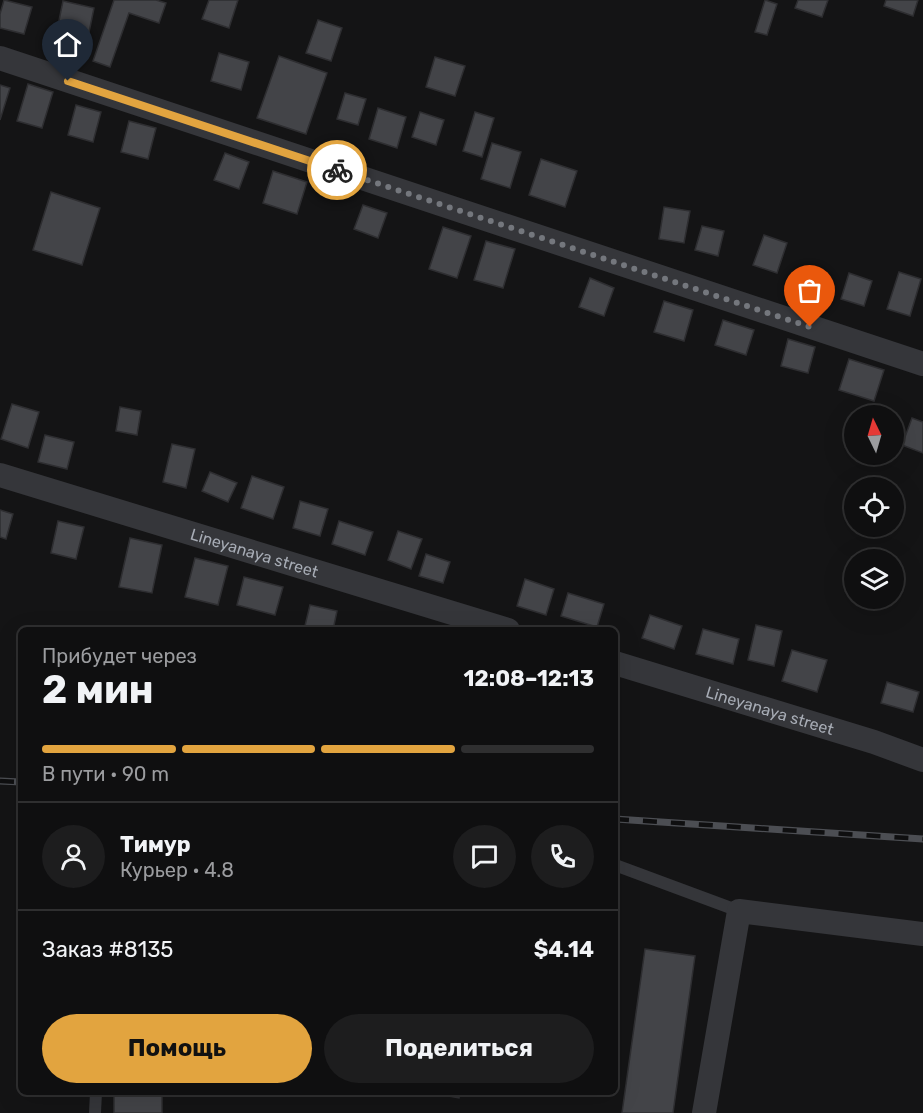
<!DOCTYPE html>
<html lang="ru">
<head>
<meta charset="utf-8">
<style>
	body { margin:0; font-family:Rubik,sans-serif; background:#1d1d1e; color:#f1f3f6; height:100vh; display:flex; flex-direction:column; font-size:22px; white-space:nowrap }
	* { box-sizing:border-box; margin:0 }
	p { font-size:20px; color:#9b9c9f }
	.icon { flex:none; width:33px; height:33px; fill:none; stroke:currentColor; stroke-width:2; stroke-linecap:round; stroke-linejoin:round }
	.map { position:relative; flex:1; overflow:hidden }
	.panel { position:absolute; left:18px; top:627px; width:600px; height:468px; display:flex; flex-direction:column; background:#0f0f10; border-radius:9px; box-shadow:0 6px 24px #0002,0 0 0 2px #2f2f30 }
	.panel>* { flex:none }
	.needle { width:39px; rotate:355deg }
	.controls { position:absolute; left:844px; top:405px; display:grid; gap:12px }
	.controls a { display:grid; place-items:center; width:60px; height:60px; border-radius:50%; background:#0f0f10; box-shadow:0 6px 24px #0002,0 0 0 2px #2f2f30; font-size:30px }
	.pin { position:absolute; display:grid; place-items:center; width:51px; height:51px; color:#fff; margin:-62px -26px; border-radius:50% 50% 50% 0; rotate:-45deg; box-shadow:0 0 6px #0007 }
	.pin .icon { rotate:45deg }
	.courier { position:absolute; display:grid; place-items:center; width:60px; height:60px; margin:-30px; border:4px solid #e2a43f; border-radius:50%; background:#fff; color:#222; box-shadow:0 2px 8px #0007 }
	.summary em { font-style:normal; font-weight:700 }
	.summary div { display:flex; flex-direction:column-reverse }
	.summary { display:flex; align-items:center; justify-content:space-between; height:102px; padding:0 24px }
	h1 { font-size:39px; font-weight:700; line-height:45px }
	.bar { display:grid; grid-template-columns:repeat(4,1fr); gap:9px 6px; align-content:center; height:72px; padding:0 24px }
	.bar i { height:8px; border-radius:4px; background:#2f2f30 }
	.bar .current { background:#e2a43f }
	.bar p { grid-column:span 4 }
	.line { display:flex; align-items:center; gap:15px; padding:0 24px; border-top:2px solid #2f2f30 }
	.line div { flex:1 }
	.round { display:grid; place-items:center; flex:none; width:63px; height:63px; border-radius:32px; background:#1d1d1e }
	.cta { display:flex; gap:12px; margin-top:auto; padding:12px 24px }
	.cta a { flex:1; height:69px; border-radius:36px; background:#e2a43f; color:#111; font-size:24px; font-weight:700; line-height:69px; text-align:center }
	.cta a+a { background:#1d1d1e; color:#f1f3f6 }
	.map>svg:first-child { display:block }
	.building { fill:#434448; stroke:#2e2e31; stroke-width:1.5 }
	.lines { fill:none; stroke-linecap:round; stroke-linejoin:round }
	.service { stroke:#35363a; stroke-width:12 }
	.minor { stroke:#35363a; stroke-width:24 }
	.rail-casing { stroke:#4c4e53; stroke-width:7 }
	.rail { stroke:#0f0f10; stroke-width:4.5; stroke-dasharray:14; stroke-linecap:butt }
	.done { stroke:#74777d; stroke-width:6; stroke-dasharray:0 10.8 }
	.route { stroke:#e2a43f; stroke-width:8 }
	.labels { text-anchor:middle; stroke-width:4.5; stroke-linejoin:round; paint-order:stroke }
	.street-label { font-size:16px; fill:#a7acb5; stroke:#0f0f10 }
</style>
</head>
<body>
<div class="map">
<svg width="923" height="1113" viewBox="0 0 923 1113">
	<rect width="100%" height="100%" fill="#141415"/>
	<g class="building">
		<path d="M 4,0 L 32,7 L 24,34 L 0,28 L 0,14 Z"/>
		<path d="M 114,0 L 156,0 L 166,3 L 159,23 L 129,13 L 110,67 L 93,61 Z"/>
		<path d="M 209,0 L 238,0 L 229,28 L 202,19 Z"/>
		<path d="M 765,0 L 777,4 L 767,35 L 755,32 Z"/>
		<path d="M 798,0 L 828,0 L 822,17 L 795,8 Z"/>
		<path d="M 886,0 L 918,0 L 913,16 L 884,6 Z"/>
		<path d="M 63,1 L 94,8 L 86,47 L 55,40 Z"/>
		<path d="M 318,20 L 342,28 L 331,61 L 306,53 Z"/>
		<path d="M 219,53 L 249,62 L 241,90 L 211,81 Z"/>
		<path d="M 279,56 L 327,73 L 306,134 L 257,118 Z"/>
		<path d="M 435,57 L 465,66 L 455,96 L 426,87 Z"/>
		<path d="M 28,84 L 53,92 L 42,128 L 17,121 Z"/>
		<path d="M 0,85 L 10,88 L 0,120 Z"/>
		<path d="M 345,93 L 366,99 L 358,125 L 337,119 Z"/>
		<path d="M 76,105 L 101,112 L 93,142 L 68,135 Z"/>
		<path d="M 378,108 L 406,117 L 397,148 L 369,139 Z"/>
		<path d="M 420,112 L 444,120 L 436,145 L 412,137 Z"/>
		<path d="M 475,112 L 494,118 L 482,157 L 463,151 Z"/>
		<path d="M 129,121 L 156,128 L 148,159 L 121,152 Z"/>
		<path d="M 492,143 L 521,152 L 510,188 L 481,179 Z"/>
		<path d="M 225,153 L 249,162 L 239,189 L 214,180 Z"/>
		<path d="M 541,159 L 577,171 L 565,207 L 529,195 Z"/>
		<path d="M 273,171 L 307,182 L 297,214 L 263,203 Z"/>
		<path d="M 51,192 L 100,208 L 82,265 L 33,250 Z"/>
		<path d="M 363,205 L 387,213 L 378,238 L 354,229 Z"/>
		<path d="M 664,207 L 690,211 L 684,243 L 659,239 Z"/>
		<path d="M 702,226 L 724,231 L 718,256 L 695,250 Z"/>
		<path d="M 443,227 L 471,236 L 457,278 L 429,269 Z"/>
		<path d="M 764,235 L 787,243 L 777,273 L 753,265 Z"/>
		<path d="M 486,241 L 515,249 L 503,288 L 474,280 Z"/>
		<path d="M 899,272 L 921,279 L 910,316 L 887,309 Z"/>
		<path d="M 849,273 L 872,281 L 864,306 L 841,299 Z"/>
		<path d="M 590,278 L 614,288 L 604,316 L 579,307 Z"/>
		<path d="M 664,301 L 693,310 L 684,341 L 654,332 Z"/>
		<path d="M 723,320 L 754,330 L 746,355 L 715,345 Z"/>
		<path d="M 788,339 L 815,347 L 808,373 L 781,366 Z"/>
		<path d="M 849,359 L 884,370 L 874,401 L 839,390 Z"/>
		<path d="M 12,404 L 39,412 L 28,448 L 1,439 Z"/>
		<path d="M 120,407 L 141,411 L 137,435 L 116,431 Z"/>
		<path d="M 912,418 L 923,422 L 923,453 L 902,445 Z"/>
		<path d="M 45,435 L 74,442 L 67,469 L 38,462 Z"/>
		<path d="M 172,444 L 195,449 L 186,488 L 163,482 Z"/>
		<path d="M 210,472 L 237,483 L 228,502 L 202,491 Z"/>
		<path d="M 252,476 L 284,487 L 273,519 L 241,508 Z"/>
		<path d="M 300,501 L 328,509 L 320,536 L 293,528 Z"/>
		<path d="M 0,510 L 13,514 L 6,539 L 0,537 Z"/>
		<path d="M 58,521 L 84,527 L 76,559 L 51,553 Z"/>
		<path d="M 339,521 L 373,532 L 365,555 L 332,544 Z"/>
		<path d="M 398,531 L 422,539 L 411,569 L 388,560 Z"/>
		<path d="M 130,538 L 162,545 L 152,593 L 119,587 Z"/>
		<path d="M 426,554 L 450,562 L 443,583 L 419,576 Z"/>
		<path d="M 195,558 L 228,566 L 218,605 L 185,597 Z"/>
		<path d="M 244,577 L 283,587 L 275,615 L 237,605 Z"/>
		<path d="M 525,579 L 554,589 L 546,615 L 517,606 Z"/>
		<path d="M 568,593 L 604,604 L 597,627 L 561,616 Z"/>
		<path d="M 310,605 L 337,611 L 333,630 L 304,630 Z"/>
		<path d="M 650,615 L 682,626 L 674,649 L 642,638 Z"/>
		<path d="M 756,625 L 782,631 L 774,666 L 748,660 Z"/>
		<path d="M 703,629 L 739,639 L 733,664 L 696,654 Z"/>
		<path d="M 792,650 L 827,660 L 817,692 L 782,681 Z"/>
		<path d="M 887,682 L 919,692 L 913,712 L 881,703 Z"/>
		<path d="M 645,949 L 695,956 L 673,1113 L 622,1113 Z"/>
		<rect x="114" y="1092" width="48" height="21"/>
		<rect x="221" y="1092" width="47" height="4"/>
		<path d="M 426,1092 L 460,1092 L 459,1098 Z"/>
	</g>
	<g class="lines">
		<g class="service">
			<path d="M 615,865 L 739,911"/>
			<path d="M 95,1113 L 96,1092"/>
		</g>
		<g class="minor">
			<path d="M 0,58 L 923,364"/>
			<path id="s1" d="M 0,475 L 508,630"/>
			<path id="s2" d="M 615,663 L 874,742 L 923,760"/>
			<path d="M 704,1113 L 739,911 L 923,934"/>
		</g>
		<defs>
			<g id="rail">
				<path d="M 0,781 L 21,782"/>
				<path d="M 615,819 L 923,839"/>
			</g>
		</defs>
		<use href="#rail" class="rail-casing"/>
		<use href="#rail" class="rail"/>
	</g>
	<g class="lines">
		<path class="done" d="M 337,170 L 810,327"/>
		<path class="route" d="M 68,81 L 337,170"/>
	</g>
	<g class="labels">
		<g class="street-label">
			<text dy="6" stroke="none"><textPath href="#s1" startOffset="266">Lineyanaya street</textPath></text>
			<text dy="6" stroke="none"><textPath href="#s2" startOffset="162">Lineyanaya street</textPath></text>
		</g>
	</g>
</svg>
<div class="controls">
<a><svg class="needle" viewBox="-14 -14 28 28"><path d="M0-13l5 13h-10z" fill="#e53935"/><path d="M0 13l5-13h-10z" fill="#9b9c9f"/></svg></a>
<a><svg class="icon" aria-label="locate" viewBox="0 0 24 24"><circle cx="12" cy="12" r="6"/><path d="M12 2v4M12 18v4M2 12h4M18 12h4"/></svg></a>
<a><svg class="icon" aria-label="layers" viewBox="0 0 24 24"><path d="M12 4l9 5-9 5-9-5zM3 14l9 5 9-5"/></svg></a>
</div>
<div class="pin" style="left:810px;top:327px;background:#ea580c"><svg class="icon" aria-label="bag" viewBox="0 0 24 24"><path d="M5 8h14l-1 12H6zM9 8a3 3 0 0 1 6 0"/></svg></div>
<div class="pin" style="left:68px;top:81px;background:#1f2937"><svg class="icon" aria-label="home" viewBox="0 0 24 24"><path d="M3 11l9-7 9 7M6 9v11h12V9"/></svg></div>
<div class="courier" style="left:337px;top:170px"><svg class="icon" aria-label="bike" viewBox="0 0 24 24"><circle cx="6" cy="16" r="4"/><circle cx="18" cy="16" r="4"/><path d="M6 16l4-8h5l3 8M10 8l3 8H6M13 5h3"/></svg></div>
<section class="panel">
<div class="summary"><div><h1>2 мин</h1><p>Прибудет через</p></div><em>12:08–12:13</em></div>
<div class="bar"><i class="current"></i><i class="current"></i><i class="current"></i><i></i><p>В пути · 90 m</p></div>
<div class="line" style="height:108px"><a class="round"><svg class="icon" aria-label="person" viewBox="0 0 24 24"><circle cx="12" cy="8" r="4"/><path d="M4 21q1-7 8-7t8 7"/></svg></a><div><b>Тимур</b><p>Курьер · 4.8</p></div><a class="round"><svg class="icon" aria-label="chat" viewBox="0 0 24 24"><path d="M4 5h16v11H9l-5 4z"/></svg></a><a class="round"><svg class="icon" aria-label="phone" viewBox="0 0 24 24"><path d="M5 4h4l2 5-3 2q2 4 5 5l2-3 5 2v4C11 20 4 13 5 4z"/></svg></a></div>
<div class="line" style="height:78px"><div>Заказ #8135</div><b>$4.14</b></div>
<div class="cta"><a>Помощь</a><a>Поделиться</a></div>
</section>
</div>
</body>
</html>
